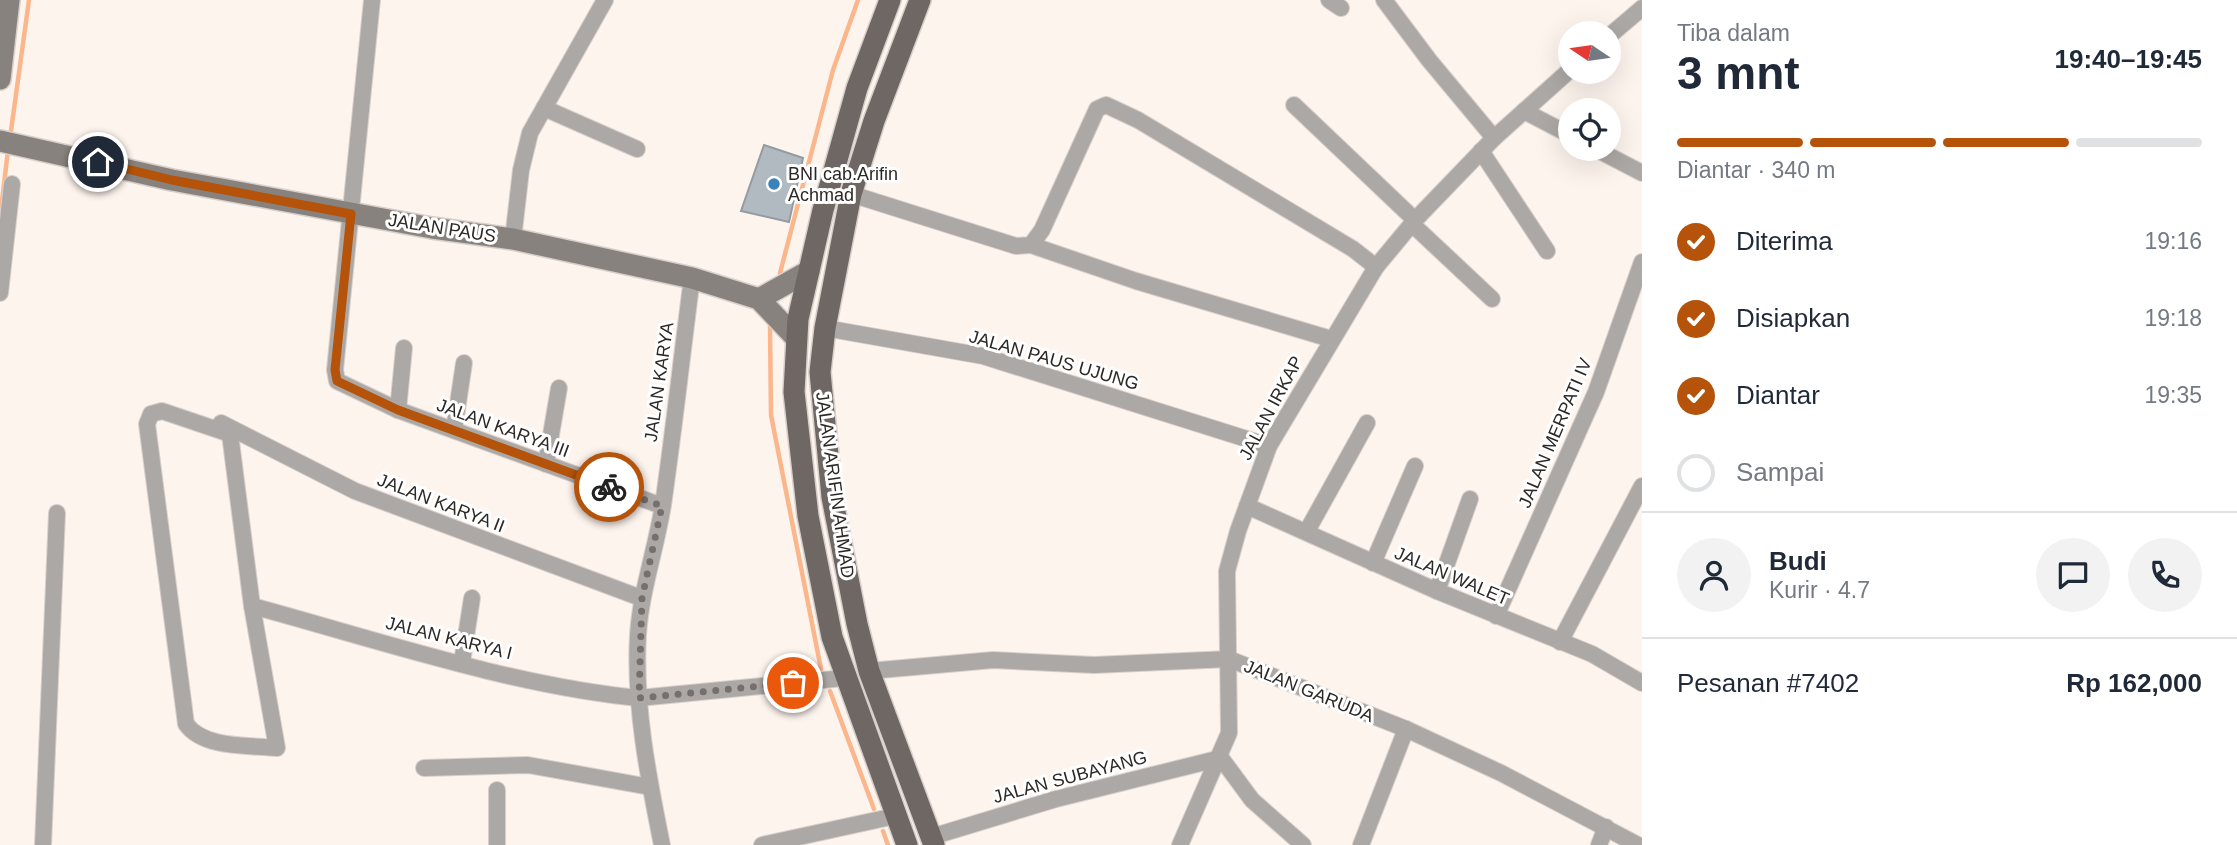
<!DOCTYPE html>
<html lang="id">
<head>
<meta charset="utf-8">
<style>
	body { margin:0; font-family:Arial,sans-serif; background:#f2f2f3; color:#1f2937; height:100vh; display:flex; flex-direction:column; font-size:26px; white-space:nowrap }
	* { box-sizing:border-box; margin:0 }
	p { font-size:23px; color:#747a83 }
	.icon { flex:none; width:38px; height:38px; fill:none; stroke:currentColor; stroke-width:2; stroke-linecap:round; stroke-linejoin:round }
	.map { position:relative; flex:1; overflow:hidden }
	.side { display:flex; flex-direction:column; background:#fff; width:595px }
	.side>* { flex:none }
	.needle { width:46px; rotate:283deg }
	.tools { position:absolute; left:1558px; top:21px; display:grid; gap:14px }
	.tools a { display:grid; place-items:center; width:63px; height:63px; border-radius:50%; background:#fff; box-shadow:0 7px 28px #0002; font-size:35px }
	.pin { position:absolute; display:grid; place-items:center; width:60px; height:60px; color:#fff; margin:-30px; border:4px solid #fff; border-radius:50%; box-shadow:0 2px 7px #0007 }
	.courier { position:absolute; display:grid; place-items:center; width:70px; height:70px; margin:-35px; border:5px solid #b45309; border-radius:50%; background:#fff; color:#222; box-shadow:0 2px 9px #0007 }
	.summary em { font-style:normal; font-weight:600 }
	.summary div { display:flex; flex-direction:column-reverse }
	.summary { display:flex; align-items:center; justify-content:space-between; height:119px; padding:0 35px }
	h1 { font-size:46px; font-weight:600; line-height:52px }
	.bar { display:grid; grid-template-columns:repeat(4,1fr); gap:10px 7px; align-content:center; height:84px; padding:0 35px }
	.bar i { height:9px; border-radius:5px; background:#e0e1e3 }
	.bar .on { background:#b45309 }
	.bar p { grid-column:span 4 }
	.line { display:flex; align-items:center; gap:18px; padding:0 35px; border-top:2px solid #e0e1e3 }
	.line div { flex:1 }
	.round { display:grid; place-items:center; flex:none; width:74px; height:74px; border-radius:37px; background:#f2f2f3 }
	ol { padding:0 35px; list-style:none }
	li { display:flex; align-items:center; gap:21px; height:77px }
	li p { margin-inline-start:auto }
	li .icon { padding:7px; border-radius:50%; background:#b45309; color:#fff; stroke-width:4 }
	li:last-child { color:#747a83 }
	li i { width:38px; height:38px; border:4px solid #e0e1e3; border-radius:50% }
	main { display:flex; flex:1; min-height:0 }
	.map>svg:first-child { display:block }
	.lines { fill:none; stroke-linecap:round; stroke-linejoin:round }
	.stream { stroke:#fbb68c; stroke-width:4.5 }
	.building { fill:#b2bac1; stroke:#949ca2; stroke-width:2 }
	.street-casing { stroke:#d8cfca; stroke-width:18 }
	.secondary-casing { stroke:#d8cfca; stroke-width:24 }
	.primary-casing { stroke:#d8cfca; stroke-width:24 }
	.street { stroke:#aca8a5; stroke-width:16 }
	.secondary { stroke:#88827e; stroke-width:21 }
	.primary { stroke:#6e6763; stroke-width:21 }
	.done { stroke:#766f6c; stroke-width:7; stroke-dasharray:0 12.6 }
	.route { stroke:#b45309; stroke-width:9 }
	.poi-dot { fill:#3a82b7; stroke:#fff; stroke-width:2.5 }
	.labels { text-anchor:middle; stroke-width:6; stroke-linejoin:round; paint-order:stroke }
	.poi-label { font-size:18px; fill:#2c2826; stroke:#fff; text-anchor:start }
	.street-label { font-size:18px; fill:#2c2826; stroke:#fff }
</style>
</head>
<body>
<main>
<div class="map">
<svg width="1642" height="845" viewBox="0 0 1642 845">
	<rect width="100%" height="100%" fill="#fef4ee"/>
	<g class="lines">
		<g class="stream">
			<path d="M 10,138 L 29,0"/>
			<path d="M 0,218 L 8,150"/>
			<path d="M 780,273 L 833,70 L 858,0"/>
			<path d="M 770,326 L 771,415 L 821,669"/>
			<path d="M 830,691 L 874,809"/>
			<path d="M 883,831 L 888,845"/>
		</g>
	</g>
	<path class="building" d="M 764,145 L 803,158 L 789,222 L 741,211 Z"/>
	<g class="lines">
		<defs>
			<g id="street">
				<path d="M 372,0 L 335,370 L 337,381 L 398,410 L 662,506"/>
				<path d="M 1329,0 L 1341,8"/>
				<path d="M 1384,0 L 1429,60 L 1494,138"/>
				<path d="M 1608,37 L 1642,8"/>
				<path d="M 1294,105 L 1415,220"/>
				<path d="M 544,108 L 637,149"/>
				<path d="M 1524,111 L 1570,135"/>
				<path d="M 1596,149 L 1642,173"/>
				<path d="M 1481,151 L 1547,251"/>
				<path d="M 851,194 L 1016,246 L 1031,245 L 1042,230 L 1097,109 L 1106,105 L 1138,120 L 1353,249 L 1376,267"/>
				<path d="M 1412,224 L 1492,299"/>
				<path d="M 513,239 L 521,170 L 530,133 L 605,0"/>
				<path d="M 1031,245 L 1136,281 L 1331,339"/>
				<path d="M 0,293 L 12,184"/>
				<path d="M 825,328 L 983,356 L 1269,446"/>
				<path d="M 398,410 L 404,348"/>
				<path d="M 162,411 L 230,434 L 252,606 L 277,748 C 249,745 204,749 186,724 L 147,424 L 151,414 Z"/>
				<path d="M 221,423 L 355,491 L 641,598"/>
				<path d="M 454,430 L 464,363"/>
				<path d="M 546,464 L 559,388"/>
				<path d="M 1247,506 L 1437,591 L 1592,654 L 1642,683"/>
				<path d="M 1307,531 L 1367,423"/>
				<path d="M 1373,563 L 1415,466"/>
				<path d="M 1437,591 L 1470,499"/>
				<path d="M 252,606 C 374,639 513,686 639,698 L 844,678"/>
				<path d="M 1496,616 L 1596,392 L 1642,262"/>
				<path d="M 1560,642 L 1642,486"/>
				<path d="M 462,662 L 472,598"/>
				<path d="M 869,671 L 993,660 L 1094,665 L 1229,659 L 1406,729 L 1501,773 L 1638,845"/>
				<path d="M 424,768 L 528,765 L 650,787"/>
				<path d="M 497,790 L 497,845"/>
				<path d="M 931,837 L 1056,799 L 1221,758 L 1252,800 L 1303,845"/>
				<path d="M 43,845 L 57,513"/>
				<path d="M 662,845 C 648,776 634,705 638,635 C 641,590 656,549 663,505 C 674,429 682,354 692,278"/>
				<path d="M 762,845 L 895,816"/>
				<path d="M 1180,845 L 1229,733 L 1227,571 L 1238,531 L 1269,446 L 1376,267 L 1415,220 L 1494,138 L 1570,70"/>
				<path d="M 1361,845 L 1406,729"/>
				<path d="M 1599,845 L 1606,827"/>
			</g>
			<g id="secondary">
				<path d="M 0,79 L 9,0"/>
				<path d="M 0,141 L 172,180 L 432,228 L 513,239 L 692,278 L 759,299 L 796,338"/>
				<path d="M 759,299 L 809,271"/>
			</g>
			<g id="primary">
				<path d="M 890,0 L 857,88 L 823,210 L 798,319 L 794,392 L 808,516 L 832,637 L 907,845"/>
				<path d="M 920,0 L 874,121 L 851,194 L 825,328 L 820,372 L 832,497 L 857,624 L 869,671 L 934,845"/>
			</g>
		</defs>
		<use href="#street" class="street-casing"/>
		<use href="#secondary" class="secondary-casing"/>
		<use href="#primary" class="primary-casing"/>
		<use href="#street" class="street"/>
		<use href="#secondary" class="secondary"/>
		<use href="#primary" class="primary"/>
	</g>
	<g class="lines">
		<path class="done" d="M 609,487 L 662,506 L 642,598 L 639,698 L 793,683"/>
		<path class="route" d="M 98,162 L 172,180 L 351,214 L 335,370 L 337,381 L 398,410 L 609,487"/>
	</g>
	<circle class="poi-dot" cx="774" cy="184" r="7"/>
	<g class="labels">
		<g class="poi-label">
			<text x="788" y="180">BNI cab.Arifin<tspan x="788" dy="21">Achmad</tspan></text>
		</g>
		<g class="street-label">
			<text transform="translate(442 228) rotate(9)" y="6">JALAN PAUS</text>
			<text transform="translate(1054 360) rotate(16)" y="6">JALAN PAUS UJUNG</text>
			<text transform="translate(659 382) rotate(-82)" y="6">JALAN KARYA</text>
			<text transform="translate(1271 408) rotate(-62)" y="6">JALAN IRKAP</text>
			<text transform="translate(503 428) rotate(20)" y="6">JALAN KARYA III</text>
			<text transform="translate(1555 433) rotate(-67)" y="6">JALAN MERPATI IV</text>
			<text transform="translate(835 485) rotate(82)" y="6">JALAN ARIFIN AHMAD</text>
			<text transform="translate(441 503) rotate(21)" y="6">JALAN KARYA II</text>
			<text transform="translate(1452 576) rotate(23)" y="6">JALAN WALET</text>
			<text transform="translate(449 638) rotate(14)" y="6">JALAN KARYA I</text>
			<text transform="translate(1309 691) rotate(22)" y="6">JALAN GARUDA</text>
			<text transform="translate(1070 777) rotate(-15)" y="6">JALAN SUBAYANG</text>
		</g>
	</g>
</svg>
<div class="tools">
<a><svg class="needle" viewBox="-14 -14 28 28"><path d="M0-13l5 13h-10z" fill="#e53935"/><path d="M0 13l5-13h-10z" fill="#747a83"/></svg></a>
<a><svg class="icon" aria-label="locate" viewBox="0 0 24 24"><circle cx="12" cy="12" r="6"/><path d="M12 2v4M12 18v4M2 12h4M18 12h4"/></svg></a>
</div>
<div class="pin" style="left:793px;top:683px;background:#ea580c"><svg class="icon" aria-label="bag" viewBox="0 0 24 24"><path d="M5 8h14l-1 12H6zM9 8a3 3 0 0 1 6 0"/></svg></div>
<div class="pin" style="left:98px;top:162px;background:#1f2937"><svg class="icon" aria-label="home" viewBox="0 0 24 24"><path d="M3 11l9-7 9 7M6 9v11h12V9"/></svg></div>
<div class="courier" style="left:609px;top:487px"><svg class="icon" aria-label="bike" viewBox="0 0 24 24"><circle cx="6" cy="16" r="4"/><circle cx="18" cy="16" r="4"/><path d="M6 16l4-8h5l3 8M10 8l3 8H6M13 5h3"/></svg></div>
</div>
<section class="side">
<div class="summary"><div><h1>3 mnt</h1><p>Tiba dalam</p></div><em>19:40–19:45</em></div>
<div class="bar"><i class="on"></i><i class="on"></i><i class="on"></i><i></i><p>Diantar · 340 m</p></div>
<ol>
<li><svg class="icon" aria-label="check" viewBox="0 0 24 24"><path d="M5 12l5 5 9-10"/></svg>Diterima<p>19:16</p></li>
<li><svg class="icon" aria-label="check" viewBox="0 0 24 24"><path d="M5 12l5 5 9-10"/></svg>Disiapkan<p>19:18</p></li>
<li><svg class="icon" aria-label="check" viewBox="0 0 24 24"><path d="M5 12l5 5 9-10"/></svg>Diantar<p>19:35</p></li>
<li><i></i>Sampai</li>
</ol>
<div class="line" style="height:126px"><a class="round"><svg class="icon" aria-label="person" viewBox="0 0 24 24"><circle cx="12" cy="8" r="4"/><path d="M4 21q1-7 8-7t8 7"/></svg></a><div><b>Budi</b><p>Kurir · 4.7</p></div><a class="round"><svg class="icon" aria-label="chat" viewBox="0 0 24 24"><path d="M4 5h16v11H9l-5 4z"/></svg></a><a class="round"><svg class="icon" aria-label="phone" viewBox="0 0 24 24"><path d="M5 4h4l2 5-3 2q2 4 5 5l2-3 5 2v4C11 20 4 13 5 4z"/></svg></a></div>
<div class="line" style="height:91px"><div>Pesanan #7402</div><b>Rp 162,000</b></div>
</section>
</main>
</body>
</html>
